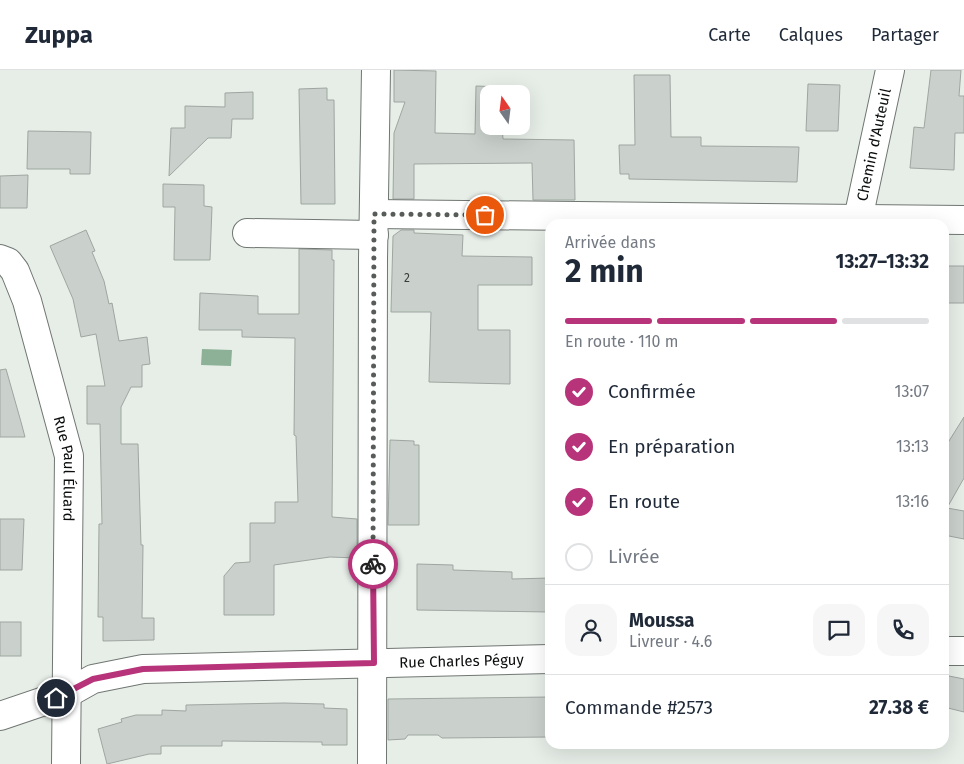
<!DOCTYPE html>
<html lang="fr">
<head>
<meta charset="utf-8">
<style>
	body { margin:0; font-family:"Fira Sans",sans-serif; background:#f6f6f7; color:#1f2937; height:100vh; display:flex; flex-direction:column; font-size:19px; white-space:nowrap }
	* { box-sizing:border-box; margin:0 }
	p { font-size:16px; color:#747a83 }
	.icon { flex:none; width:28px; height:28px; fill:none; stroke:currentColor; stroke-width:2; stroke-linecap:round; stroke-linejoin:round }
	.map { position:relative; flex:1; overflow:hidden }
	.drawer { position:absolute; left:545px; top:149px; width:404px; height:530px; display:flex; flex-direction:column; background:#fff; border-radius:15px; box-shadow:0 5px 20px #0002 }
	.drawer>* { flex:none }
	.needle { width:32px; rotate:346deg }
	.buttons { position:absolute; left:480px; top:15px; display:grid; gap:10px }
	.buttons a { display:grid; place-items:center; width:50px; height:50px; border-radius:10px; background:#fff; box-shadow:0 5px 20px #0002; font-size:25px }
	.pin { position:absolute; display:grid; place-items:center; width:42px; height:42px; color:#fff; margin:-21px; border:2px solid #fff; border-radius:50%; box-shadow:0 1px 5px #0007 }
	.courier { position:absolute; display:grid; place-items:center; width:50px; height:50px; margin:-25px; border:4px solid #b7337a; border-radius:50%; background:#fff; color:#222; box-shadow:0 1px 6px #0007 }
	.summary em { font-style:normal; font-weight:700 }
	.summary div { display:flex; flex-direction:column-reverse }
	.summary { display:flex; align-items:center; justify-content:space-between; height:85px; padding:0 20px }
	h1 { font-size:32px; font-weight:700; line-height:38px }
	.bar { display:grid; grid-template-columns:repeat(4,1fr); gap:8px 5px; align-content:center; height:60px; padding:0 20px }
	.bar i { height:6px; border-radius:4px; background:#e0e1e3 }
	.bar .selected { background:#b7337a }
	.bar p { grid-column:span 4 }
	.line { display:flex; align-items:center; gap:12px; padding:0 20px; border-top:1px solid #e0e1e3 }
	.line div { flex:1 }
	.round { display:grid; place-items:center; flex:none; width:52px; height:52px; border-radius:15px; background:#f6f6f7 }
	ol { padding:0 20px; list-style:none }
	li { display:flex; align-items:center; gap:15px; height:55px }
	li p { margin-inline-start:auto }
	li .icon { padding:5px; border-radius:50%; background:#b7337a; color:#fff; stroke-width:4 }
	li:last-child { color:#747a83 }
	li i { width:28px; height:28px; border:2px solid #e0e1e3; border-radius:50% }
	header { display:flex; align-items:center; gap:30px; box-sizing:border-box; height:70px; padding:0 25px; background:#fff; border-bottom:1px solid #e0e1e3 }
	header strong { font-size:24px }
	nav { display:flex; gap:28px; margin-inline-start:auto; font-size:18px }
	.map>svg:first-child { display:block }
	.water { fill:#8cb196 }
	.building { fill:#cad1cc; stroke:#9fa6a1 }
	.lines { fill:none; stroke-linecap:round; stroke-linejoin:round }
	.street-casing { stroke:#707672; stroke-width:30 }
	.street { stroke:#fff; stroke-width:28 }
	.done { stroke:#575c58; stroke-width:5; stroke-dasharray:0 9 }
	.route { stroke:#b7337a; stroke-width:6 }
	.labels { text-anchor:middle; stroke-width:4.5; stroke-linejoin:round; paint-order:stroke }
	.number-label { font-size:12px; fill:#3a3e3b }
	.street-label { font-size:15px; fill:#0a0d0b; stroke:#e7eee8 }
</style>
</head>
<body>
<header>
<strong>Zuppa</strong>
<nav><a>Carte</a><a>Calques</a><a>Partager</a></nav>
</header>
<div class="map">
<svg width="964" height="694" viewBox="0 0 964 694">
	<rect width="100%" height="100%" fill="#e7eee8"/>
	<path class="water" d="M 202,279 L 232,280 L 231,296 L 201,295 Z"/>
	<g class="building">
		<path d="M 394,0 L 436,1 L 435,63 L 475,64 L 476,16 L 502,17 L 502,24 L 489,24 L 489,56 L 502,56 L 503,69 L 574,70 L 575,130 L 533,130 L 532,93 L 414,94 L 414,129 L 393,129 L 394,63 L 405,32 L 394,32 Z"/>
		<path d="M 931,0 L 961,0 L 959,26 L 964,26 L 964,63 L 955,63 L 954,100 L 910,98 L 914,57 L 924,58 Z"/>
		<path d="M 634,5 L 670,5 L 671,67 L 701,67 L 701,76 L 799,77 L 797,112 L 629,109 L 629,104 L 620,104 L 619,75 L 635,75 Z"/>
		<path d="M 808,14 L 840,15 L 838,61 L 806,61 Z"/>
		<path d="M 327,18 L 327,30 L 334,30 L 335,134 L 301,134 L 299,19 Z"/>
		<path d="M 253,22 L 253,49 L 232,49 L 231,68 L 208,68 L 169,106 L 171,58 L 185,58 L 185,36 L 225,37 L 225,23 Z"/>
		<path d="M 28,61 L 91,62 L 90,104 L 70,104 L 70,99 L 27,99 Z"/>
		<path d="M 28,105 L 27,138 L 0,138 L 0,106 Z"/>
		<path d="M 163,114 L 204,115 L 204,136 L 212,137 L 210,190 L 174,190 L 175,137 L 163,137 Z"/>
		<path d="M 86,160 L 95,181 L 92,182 L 104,211 L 109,234 L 112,233 L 119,271 L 147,267 L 150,294 L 142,295 L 142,317 L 131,317 L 121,337 L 121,374 L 138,374 L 141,475 L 143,475 L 142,548 L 154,548 L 154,570 L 103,571 L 103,547 L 98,547 L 99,454 L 102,454 L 100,354 L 87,354 L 87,316 L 105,316 L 96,264 L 81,267 L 73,229 L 50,176 Z"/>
		<path d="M 401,160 L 414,160 L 414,163 L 463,165 L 462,186 L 532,187 L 532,215 L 478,215 L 478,260 L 510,260 L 510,314 L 429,312 L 431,242 L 391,242 L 393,166 Z"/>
		<path d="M 299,179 L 332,180 L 332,190 L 334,190 L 332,447 L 357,449 L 357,488 L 330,487 L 274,495 L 274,545 L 224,545 L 224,506 L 235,493 L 250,492 L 250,453 L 275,453 L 275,432 L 298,432 L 296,366 L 294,365 L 295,268 L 242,267 L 242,260 L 199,260 L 200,223 L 258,226 L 258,244 L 299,244 Z"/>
		<rect x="944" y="196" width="20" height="37"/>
		<path d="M 6,299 L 21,352 L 25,367 L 0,367 L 0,300 Z"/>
		<path d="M 964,347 L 964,408 L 947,438 L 964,441 L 964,469 L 944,465 L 944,379 Z"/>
		<path d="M 390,370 L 414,371 L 414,375 L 419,375 L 419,455 L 388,455 Z"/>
		<path d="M 0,449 L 24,449 L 22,500 L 0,500 Z"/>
		<path d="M 417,494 L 453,495 L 453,500 L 512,502 L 512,509 L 550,508 L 550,542 L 417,540 Z"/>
		<rect x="0" y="552" width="21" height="34"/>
		<path d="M 944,605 L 964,609 L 964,642 L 944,637 Z"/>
		<path d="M 550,627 L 550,667 L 442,668 L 438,665 L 408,665 L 405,669 L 388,670 L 388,629 Z"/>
		<path d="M 284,633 L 324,634 L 324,638 L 347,639 L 347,675 L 322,675 L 322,672 L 222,671 L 222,676 L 161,676 L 161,684 L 149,684 L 107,694 L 98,659 L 122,652 L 121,649 L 136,645 L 162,645 L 162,640 L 186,641 L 186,635 Z"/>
	</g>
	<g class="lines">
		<defs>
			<g id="street">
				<path d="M 374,144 L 964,150"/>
				<path id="s1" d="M 858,149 L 890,0"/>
				<path d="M 247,163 L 374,165"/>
				<path id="s2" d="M 0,189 L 8,192 L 15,201 L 27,231 L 69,386 L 66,694"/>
				<path d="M 944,581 L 964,581"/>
				<path id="s3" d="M 0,646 L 68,623 L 93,609 L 143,599 L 550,589"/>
				<path d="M 372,694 L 373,189 L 376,0"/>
			</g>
		</defs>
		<use href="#street" class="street-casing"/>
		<use href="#street" class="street"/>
	</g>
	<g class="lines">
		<path class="done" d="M 373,494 L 374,144 L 485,145"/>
		<path class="route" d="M 56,628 L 93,609 L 143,599 L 374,593 L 373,494"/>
	</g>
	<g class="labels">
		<g class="number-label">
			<text x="407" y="212">2</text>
		</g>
		<g class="street-label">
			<text dy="5" stroke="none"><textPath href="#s1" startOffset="76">Chemin d'Auteuil</textPath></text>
			<text dy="5" stroke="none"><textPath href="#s2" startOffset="225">Rue Paul Éluard</textPath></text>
			<text dy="5" stroke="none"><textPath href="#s3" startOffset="470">Rue Charles Péguy</textPath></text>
		</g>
	</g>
</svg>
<div class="buttons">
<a><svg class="needle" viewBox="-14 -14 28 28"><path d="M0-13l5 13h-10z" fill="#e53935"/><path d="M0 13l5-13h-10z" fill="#747a83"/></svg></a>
</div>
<div class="pin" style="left:485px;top:145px;background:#ea580c"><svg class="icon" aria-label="bag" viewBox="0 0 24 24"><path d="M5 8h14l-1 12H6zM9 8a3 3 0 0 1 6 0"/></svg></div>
<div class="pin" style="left:56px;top:628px;background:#1f2937"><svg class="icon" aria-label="home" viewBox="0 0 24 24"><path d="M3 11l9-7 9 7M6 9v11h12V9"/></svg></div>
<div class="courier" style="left:373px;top:494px"><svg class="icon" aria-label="bike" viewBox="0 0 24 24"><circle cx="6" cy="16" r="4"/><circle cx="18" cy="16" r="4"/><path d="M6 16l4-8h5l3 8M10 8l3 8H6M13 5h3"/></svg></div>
<section class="drawer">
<div class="summary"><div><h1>2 min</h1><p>Arrivée dans</p></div><em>13:27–13:32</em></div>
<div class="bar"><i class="selected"></i><i class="selected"></i><i class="selected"></i><i></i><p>En route · 110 m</p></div>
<ol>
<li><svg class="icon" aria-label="check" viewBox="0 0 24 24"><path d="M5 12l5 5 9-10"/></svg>Confirmée<p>13:07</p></li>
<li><svg class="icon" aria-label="check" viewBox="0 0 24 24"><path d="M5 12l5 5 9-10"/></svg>En préparation<p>13:13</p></li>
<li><svg class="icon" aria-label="check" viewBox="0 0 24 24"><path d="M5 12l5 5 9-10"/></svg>En route<p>13:16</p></li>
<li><i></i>Livrée</li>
</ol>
<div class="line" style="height:90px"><a class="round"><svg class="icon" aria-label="person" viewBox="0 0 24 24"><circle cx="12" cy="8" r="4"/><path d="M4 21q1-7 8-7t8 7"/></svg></a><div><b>Moussa</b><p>Livreur · 4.6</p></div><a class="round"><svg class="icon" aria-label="chat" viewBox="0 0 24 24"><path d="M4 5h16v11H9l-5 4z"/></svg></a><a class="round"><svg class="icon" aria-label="phone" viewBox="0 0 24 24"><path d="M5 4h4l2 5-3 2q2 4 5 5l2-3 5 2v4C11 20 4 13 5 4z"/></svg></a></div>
<div class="line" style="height:65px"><div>Commande #2573</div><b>27.38 €</b></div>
</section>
</div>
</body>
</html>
